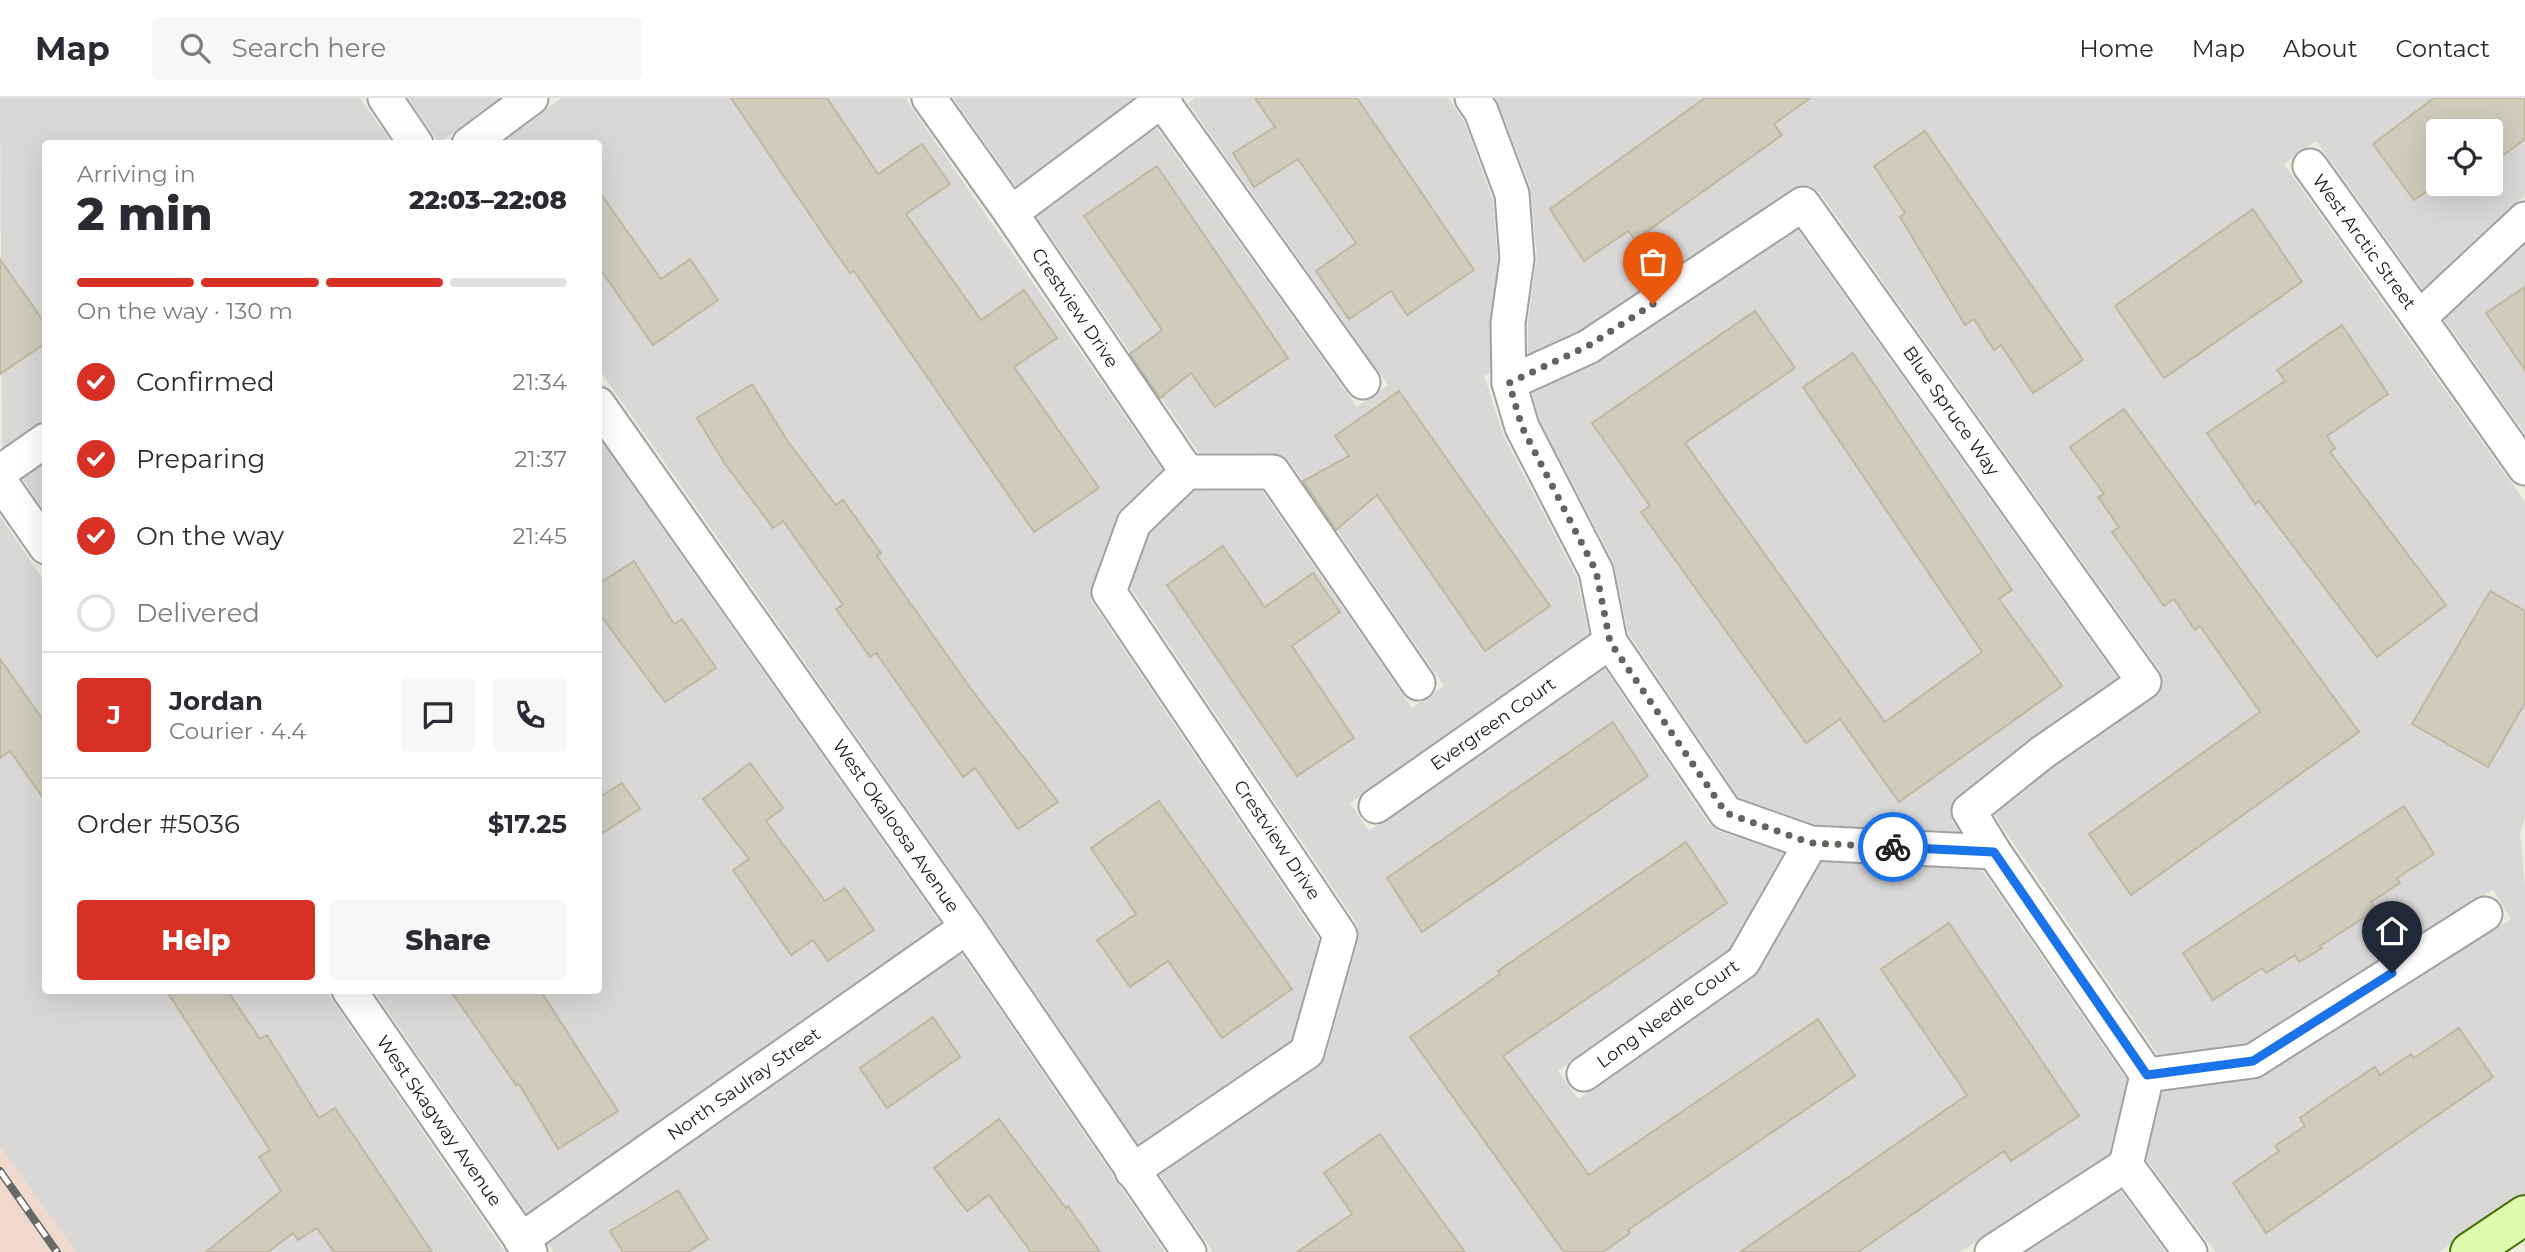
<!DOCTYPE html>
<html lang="en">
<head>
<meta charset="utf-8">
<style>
	body { margin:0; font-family:Montserrat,sans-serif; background:#f7f7f7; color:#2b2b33; height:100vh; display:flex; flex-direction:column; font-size:26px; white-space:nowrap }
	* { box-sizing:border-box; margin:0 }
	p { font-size:23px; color:#7c7c81 }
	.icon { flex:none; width:38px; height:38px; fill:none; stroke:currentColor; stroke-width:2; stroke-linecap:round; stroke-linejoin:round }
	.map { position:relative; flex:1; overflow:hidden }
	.details { position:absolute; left:42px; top:42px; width:560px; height:854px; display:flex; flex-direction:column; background:#fff; border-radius:7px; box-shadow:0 7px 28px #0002 }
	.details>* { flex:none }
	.buttons { position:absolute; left:2426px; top:21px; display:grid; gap:14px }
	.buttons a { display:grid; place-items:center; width:77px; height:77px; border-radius:7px; background:#fff; box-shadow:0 7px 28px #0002; font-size:35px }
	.pin { position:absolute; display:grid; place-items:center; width:60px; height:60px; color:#fff; margin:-72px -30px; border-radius:50% 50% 50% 0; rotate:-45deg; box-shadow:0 0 7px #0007 }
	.pin .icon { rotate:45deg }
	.courier { position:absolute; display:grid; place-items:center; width:70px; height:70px; margin:-35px; border:5px solid #1a73e8; border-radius:50%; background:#fff; color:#222; box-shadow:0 2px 9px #0007 }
	.head em { font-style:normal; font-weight:800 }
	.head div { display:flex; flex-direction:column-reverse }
	.head { display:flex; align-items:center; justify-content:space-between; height:119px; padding:0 35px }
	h1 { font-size:46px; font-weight:800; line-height:52px }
	.bar { display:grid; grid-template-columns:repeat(4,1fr); gap:10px 7px; align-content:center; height:84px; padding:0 35px }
	.bar i { height:9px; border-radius:5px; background:#e1e1e2 }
	.bar .selected { background:#d93025 }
	.bar p { grid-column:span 4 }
	.line { display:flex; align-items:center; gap:18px; padding:0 35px; border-top:2px solid #e1e1e2 }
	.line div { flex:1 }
	.round { display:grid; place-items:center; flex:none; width:74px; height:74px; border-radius:7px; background:#f7f7f7 }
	ol { padding:0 35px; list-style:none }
	li { display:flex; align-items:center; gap:21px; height:77px }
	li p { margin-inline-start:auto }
	li .icon { padding:7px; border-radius:50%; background:#d93025; color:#fff; stroke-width:4 }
	li:last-child { color:#7c7c81 }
	li i { width:38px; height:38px; border:4px solid #e1e1e2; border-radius:50% }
	.action { display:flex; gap:14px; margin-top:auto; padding:14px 35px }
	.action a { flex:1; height:80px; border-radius:7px; background:#d93025; color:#fff; font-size:28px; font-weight:800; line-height:80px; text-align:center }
	.action a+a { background:#f7f7f7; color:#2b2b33 }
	header { display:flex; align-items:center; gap:42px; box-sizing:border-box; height:98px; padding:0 35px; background:#fff; border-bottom:2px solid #e1e1e2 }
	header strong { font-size:33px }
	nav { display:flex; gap:38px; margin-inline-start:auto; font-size:24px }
	.search { width:490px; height:63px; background:#f7f7f7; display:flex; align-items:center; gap:18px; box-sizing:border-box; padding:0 24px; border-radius:7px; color:#7c7c81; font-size:26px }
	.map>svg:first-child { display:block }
	.residential { fill:#d9d8d7; fill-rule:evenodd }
	.commercial { fill:#efd9cd }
	.building { fill:#cfcbbd; stroke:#beb8a1; stroke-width:2 }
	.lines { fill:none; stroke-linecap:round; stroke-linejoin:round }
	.street-casing { stroke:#a1a1a1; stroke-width:37 }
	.secondary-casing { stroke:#417102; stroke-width:42 }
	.street { stroke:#fff; stroke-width:33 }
	.secondary { stroke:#defbaf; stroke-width:38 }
	.rail-casing { stroke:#686868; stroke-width:8 }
	.rail { stroke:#fff; stroke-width:5; stroke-dasharray:16; stroke-linecap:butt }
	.done { stroke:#64645f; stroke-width:7; stroke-dasharray:0 12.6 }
	.route { stroke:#1a73e8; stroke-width:9 }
	.labels { text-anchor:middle; stroke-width:5; stroke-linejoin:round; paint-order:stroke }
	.street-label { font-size:18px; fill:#1a1a1a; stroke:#fff }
</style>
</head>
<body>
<header>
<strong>Map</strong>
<div class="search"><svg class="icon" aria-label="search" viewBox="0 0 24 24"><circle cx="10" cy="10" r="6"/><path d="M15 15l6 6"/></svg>Search here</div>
<nav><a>Home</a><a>Map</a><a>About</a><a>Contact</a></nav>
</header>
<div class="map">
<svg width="2525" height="1154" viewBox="0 0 2525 1154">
	<rect width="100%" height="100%" fill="#ededdf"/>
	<g class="residential">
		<path d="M 0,0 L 360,0 L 392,45 L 46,46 L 45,321 L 2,352 Z"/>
		<path d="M 408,0 L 501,0 L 439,45 Z"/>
		<path d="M 561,0 L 905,0 L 1163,373 L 1116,421 L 1091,490 L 1092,504 L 1319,842 L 1291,944 L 1139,1048 L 993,833 L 599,271 L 598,46 L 498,46 Z"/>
		<path d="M 953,0 L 1136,0 L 1016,89 Z"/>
		<path d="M 1195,0 L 1448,0 L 1464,23 L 1493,102 L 1498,163 L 1490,225 L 1490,275 L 1484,277 L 1504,339 L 1577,480 L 1589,537 L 1350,705 L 1369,733 L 1604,570 L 1709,726 L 1718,733 L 1784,755 L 1729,853 L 1558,973 L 1578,1001 L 1753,878 L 1821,763 L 1982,772 L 2127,982 L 2109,1057 L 1960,1154 L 1213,1154 L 1159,1076 L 1317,969 L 1326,957 L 1359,840 L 1357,826 L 1130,489 L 1150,434 L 1193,392 L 1262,393 L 1412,610 L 1444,588 L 1289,363 L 1275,356 L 1199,355 L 1036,117 L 1156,29 L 1357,309 L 1388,287 L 1188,5 Z"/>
		<path d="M 1496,0 L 2525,0 L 2525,97 L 2423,192 L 2316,43 L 2284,66 L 2525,404 L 2525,720 L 2520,737 L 2525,786 L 2525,1095 L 2439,1154 L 2215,1154 L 2146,1061 L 2162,993 L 2262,978 L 2511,821 L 2493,791 L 2247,946 L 2158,957 L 1993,715 L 2053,668 L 2154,599 L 2160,573 L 1819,94 L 1794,91 L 1580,233 L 1528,257 L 1528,224 L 1537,157 L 1530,88 ZM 2438,33 L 2490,33 L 2490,86 L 2438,86 Z"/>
		<path d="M 1797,131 L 2118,581 L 2033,640 L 1958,699 L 1952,723 L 1959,734 L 1818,727 L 1739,700 L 1628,535 L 1613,463 L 1539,321 L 1532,294 L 1598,263 Z"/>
		<path d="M 2525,145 L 2525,336 L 2444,221 Z"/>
		<path d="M 599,340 L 941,826 L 527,1116 L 374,893 L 598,892 Z"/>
		<path d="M 45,364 L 45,414 L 22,380 Z"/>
		<path d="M 0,418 L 45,484 L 46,892 L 326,893 L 505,1154 L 76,1154 L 0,1049 Z"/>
		<path d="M 961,855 L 1165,1154 L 554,1154 L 547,1145 Z"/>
		<path d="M 2120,1092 L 2166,1154 L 2024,1154 Z"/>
	</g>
	<path class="commercial" d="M 0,1049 L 76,1154 L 0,1154 Z"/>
	<g class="building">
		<path d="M 731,0 L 827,0 L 878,76 L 922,46 L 950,86 L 906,116 L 981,222 L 1024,192 L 1057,240 L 1014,269 L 1099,390 L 1034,434 L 854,173 L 850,175 L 829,145 Z"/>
		<path d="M 1255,0 L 1357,0 L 1474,172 L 1407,217 L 1391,193 L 1349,221 L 1316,173 L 1356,145 L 1298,61 L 1254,89 L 1233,55 L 1275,29 Z"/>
		<path d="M 1705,0 L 1810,0 L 1774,26 L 1782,37 L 1635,142 L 1628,133 L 1584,163 L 1550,111 Z"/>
		<path d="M 2434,0 L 2525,0 L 2525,41 L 2490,67 L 2490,33 L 2438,33 L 2438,86 L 2414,102 L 2373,46 Z"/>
		<path d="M 1925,33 L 2083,262 L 2033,295 L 2001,247 L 1994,252 L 1974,221 L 1965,227 L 1900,119 L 1905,115 L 1874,68 Z"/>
		<path d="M 1157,68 L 1288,260 L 1215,309 L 1191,275 L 1160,300 L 1130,256 L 1162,232 L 1084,118 Z"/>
		<path d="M 598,92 L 661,181 L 690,161 L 718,202 L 653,247 L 598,168 Z"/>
		<path d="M 2253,111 L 2302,184 L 2164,280 L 2115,208 Z"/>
		<path d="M 0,161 L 46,227 L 46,245 L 0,276 Z"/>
		<path d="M 2525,189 L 2525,272 L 2486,215 Z"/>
		<path d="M 1755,213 L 1795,270 L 1685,345 L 1885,624 L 1982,554 L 1803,289 L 1853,255 L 2012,492 L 1999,501 L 2062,588 L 1899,704 L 1840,621 L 1806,645 L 1641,414 L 1650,408 L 1592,325 Z"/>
		<path d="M 2342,227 L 2388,296 L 2327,338 L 2335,350 L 2330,354 L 2446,507 L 2377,559 L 2259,403 L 2255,406 L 2207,335 L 2285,283 L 2277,272 Z"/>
		<path d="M 752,286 L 789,345 L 836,407 L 843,402 L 881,455 L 877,458 L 971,591 L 1058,704 L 1018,731 L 975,670 L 963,679 L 876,555 L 870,559 L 836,511 L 843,507 L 783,423 L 773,430 L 725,366 L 697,320 Z"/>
		<path d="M 1399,293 L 1550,508 L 1485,553 L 1377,397 L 1336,432 L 1303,383 L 1349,358 L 1335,338 Z"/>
		<path d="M 2124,311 L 2359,634 L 2131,797 L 2089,736 L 2260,614 L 2200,528 L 2195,532 L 2174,501 L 2164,508 L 2112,434 L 2119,429 L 2098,399 L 2104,396 L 2070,349 Z"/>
		<path d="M 1223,448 L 1265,509 L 1313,475 L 1340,514 L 1292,548 L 1354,640 L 1297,678 L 1167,487 Z"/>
		<path d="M 634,463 L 674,526 L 682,521 L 716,570 L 665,604 L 598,514 L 598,486 Z"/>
		<path d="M 2490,493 L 2525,513 L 2525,605 L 2488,669 L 2412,626 Z"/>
		<path d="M 0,561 L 46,626 L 46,704 L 10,653 L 0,660 Z"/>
		<path d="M 1613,624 L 1648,678 L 1422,834 L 1387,780 Z"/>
		<path d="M 750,665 L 783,710 L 766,723 L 825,803 L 845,790 L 874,832 L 828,863 L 813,842 L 791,857 L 733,772 L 749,761 L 703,701 Z"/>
		<path d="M 622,685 L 640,711 L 598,738 L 598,700 Z"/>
		<path d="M 1159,703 L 1292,891 L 1222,940 L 1168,863 L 1130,889 L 1097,842 L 1136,816 L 1091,750 Z"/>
		<path d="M 2404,708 L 2434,756 L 2397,780 L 2400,785 L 2371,804 L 2376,812 L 2320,848 L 2322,850 L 2299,864 L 2295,857 L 2266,875 L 2262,870 L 2213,902 L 2183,855 Z"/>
		<path d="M 1686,744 L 1727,805 L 1503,958 L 1589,1077 L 1818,921 L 1855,978 L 1628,1132 L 1630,1135 L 1603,1154 L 1564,1154 L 1410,939 L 1500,876 L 1498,873 Z"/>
		<path d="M 1949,825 L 2079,1018 L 2011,1063 L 2004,1053 L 1858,1154 L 1740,1154 L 1967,997 L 1881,871 Z"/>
		<path d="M 166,892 L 227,892 L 260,941 L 267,937 L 319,1020 L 335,1010 L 432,1154 L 334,1154 L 317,1130 L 298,1142 L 293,1135 L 268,1154 L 206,1154 L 281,1093 L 259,1059 L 270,1052 Z"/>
		<path d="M 450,892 L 540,892 L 618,1013 L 558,1051 L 519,986 L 516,987 Z"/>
		<path d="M 933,919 L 960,959 L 887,1010 L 860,970 Z"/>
		<path d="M 2459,930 L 2493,979 L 2266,1135 L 2233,1085 L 2279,1053 L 2275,1048 L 2305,1028 L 2300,1020 L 2337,994 L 2375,969 L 2380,977 L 2411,956 L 2414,960 Z"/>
		<path d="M 999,1021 L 1066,1110 L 1068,1108 L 1100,1154 L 1031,1154 L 989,1097 L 967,1113 L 934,1070 Z"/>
		<path d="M 1380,1036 L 1440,1120 L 1465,1154 L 1297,1154 L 1352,1116 L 1324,1075 Z"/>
		<path d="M 678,1092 L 708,1141 L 688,1154 L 623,1154 L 610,1133 Z"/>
	</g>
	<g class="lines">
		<defs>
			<g id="street">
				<path d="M 385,0 L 416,46"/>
				<path d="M 929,0 L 1011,115"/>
				<path d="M 1472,0 L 1481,13 L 1512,96 L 1517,161 L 1508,225 L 1509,285 L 1522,329 L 1596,473 L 1610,544 L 1726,715 L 1811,745 L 1994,754 L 2147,977 L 2126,1067 L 2190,1154"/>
				<path d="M 1162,3 L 1363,284"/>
				<path d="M 469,46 L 531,0"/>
				<path d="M 2310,68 L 2419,220"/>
				<path d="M 2525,121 L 2419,220 L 2525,370"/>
				<path d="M 1509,285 L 1588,249 L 1803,106 L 2144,584 L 2043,654 L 1969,713 L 1994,754"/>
				<path d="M 598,306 L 967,829 L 1189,1154"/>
				<path d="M 0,374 L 46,342"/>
				<path d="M 1187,374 L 1273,374 L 1418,585"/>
				<path d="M 0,383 L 46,449"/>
				<path d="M 1376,708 L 1610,544"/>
				<path d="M 349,892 L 530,1154"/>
				<path d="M 1584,976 L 1743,864 L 1811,745"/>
				<path d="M 2147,977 L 2253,963 L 2485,816"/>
				<path d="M 1132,1073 L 1307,954 L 1340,837 L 1109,494 L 1134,425 L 1187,374 L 1011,115 L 1165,0"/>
				<path d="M 521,1142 L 967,829"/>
				<path d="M 1992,1154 L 2126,1067"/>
			</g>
			<path id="secondary" d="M 2470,1154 L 2525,1117"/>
		</defs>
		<use href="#street" class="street-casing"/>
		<use href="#secondary" class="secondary-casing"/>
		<use href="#street" class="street"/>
		<use href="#secondary" class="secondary"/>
		<defs>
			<path id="rail" d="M 0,1073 L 57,1154"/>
		</defs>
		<use href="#rail" class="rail-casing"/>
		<use href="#rail" class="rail"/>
	</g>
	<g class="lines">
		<path class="done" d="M 1653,206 L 1588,248 L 1509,285 L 1522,329 L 1596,473 L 1610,544 L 1726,715 L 1811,745 L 1893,749"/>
		<path class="route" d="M 1893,749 L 1994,754 L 2147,977 L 2253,963 L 2392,875"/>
	</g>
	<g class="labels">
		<g class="street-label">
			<text transform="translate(2364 144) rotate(54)" y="6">West Arctic Street</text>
			<text transform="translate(1075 210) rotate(56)" y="6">Crestview Drive</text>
			<text transform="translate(1951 313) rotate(55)" y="6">Blue Spruce Way</text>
			<text transform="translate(1493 626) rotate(-35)" y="6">Evergreen Court</text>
			<text transform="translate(896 728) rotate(55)" y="6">West Okaloosa Avenue</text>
			<text transform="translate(1277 742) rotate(56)" y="6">Crestview Drive</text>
			<text transform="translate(1668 916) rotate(-36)" y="6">Long Needle Court</text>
			<text transform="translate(744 986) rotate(-35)" y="6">North Saulray Street</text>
			<text transform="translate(439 1023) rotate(55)" y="6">West Skagway Avenue</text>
		</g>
	</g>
</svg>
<div class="buttons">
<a><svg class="icon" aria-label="locate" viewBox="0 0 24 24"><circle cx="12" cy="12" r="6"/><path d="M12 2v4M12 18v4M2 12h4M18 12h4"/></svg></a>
</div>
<div class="pin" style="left:1653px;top:206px;background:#ea580c"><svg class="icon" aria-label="bag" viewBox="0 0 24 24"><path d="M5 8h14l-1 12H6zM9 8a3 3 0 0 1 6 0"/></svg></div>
<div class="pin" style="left:2392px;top:875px;background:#1f2937"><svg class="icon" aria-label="home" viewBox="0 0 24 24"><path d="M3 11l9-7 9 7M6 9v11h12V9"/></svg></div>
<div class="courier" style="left:1893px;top:749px"><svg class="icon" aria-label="bike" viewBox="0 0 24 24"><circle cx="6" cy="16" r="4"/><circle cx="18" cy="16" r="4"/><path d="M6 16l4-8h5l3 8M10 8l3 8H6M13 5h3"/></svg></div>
<section class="details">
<div class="head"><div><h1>2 min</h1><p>Arriving in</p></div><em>22:03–22:08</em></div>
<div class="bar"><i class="selected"></i><i class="selected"></i><i class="selected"></i><i></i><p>On the way · 130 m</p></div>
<ol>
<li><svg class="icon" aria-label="check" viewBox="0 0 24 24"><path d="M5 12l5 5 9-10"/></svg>Confirmed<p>21:34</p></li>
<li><svg class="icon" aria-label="check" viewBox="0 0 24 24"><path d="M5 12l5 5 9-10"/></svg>Preparing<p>21:37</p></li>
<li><svg class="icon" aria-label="check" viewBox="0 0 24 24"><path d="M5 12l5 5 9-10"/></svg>On the way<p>21:45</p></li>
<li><i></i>Delivered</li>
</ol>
<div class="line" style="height:126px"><b class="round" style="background:#d93025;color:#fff">J</b><div><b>Jordan</b><p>Courier · 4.4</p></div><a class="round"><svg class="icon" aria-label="chat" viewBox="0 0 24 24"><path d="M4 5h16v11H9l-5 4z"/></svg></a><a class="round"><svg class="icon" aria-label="phone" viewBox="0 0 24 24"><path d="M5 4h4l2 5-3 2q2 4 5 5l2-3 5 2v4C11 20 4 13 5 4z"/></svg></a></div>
<div class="line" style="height:91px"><div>Order #5036</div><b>$17.25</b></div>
<div class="action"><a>Help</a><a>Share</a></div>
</section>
</div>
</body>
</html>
